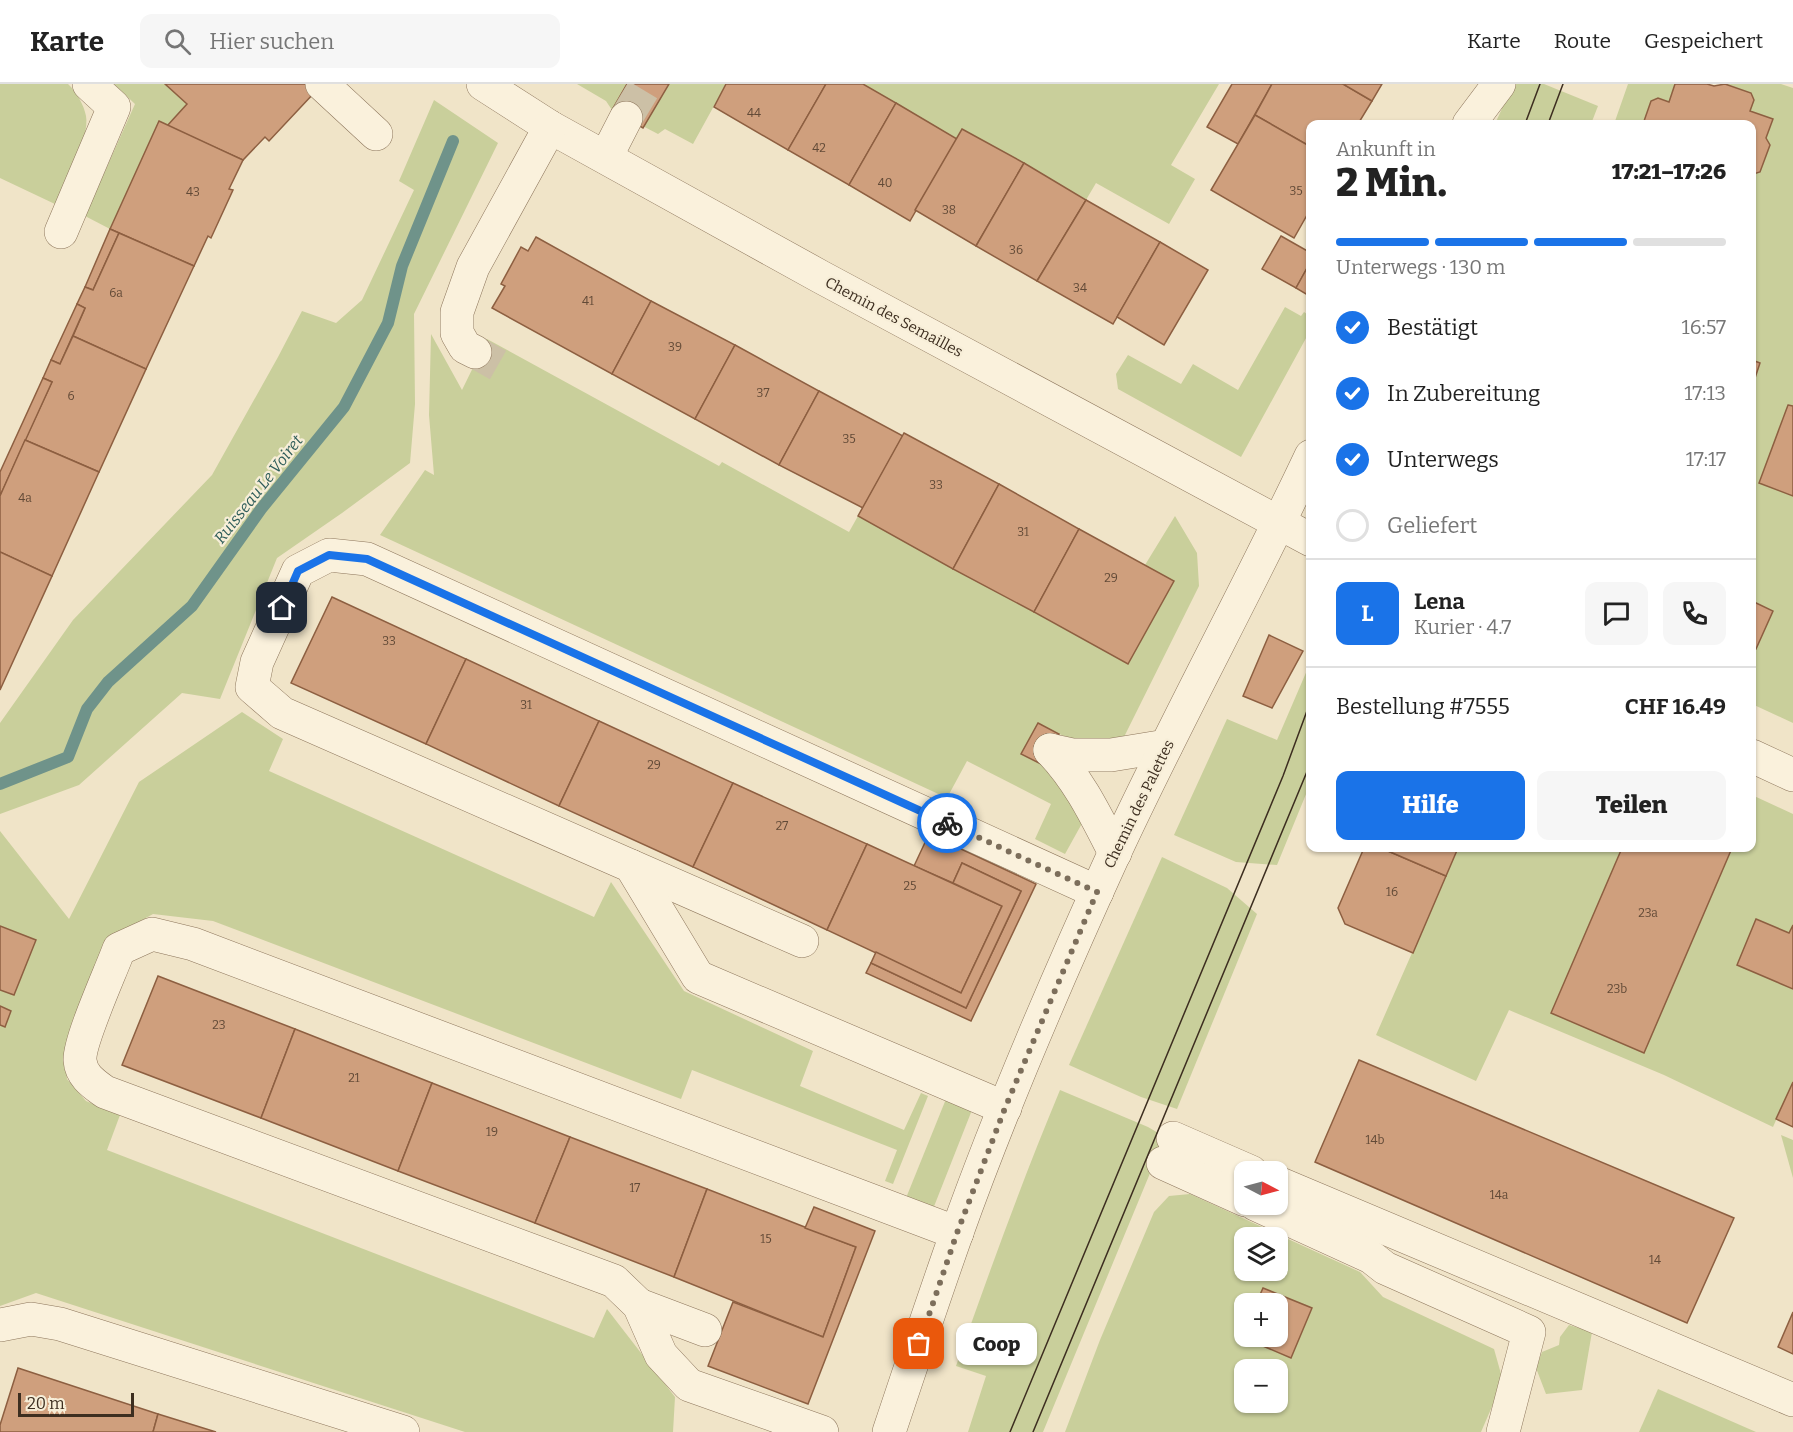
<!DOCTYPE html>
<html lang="de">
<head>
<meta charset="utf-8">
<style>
	body { margin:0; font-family:Bitter,serif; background:#f6f6f6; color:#222; height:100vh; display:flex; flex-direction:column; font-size:22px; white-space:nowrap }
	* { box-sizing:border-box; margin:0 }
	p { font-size:20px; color:#767676 }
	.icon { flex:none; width:33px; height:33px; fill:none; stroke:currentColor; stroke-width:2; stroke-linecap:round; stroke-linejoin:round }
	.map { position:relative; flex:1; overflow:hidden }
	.drawer { position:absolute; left:1306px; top:36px; width:450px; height:732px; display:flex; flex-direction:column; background:#fff; border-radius:12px; box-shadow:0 2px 4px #0004 }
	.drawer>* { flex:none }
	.needle { width:39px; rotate:96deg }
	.controls { position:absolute; left:1234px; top:1077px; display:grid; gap:12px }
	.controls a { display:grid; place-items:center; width:54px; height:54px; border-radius:12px; background:#fff; box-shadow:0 2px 4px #0004; font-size:30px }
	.scale { position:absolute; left:18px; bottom:15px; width:116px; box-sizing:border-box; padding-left:6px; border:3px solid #3d2e20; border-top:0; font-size:16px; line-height:21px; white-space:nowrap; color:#3d2e20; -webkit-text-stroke:4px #f7eed8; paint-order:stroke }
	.pin { position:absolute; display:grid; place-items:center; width:51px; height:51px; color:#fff; margin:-26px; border-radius:12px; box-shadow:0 3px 9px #0006 }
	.courier { position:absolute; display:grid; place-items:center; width:60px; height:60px; margin:-30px; border:4px solid #1a73e8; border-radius:50%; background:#fff; color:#222; box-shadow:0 2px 8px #0007 }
	.bubble { position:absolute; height:42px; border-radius:12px; background:#fff; box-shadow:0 2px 4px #0004; font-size:20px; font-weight:800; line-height:42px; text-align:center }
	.overview em { font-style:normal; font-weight:800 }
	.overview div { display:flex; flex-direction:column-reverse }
	.overview { display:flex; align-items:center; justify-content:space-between; height:102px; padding:0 30px }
	h1 { font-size:39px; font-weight:800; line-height:45px }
	.bar { display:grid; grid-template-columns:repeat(4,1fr); gap:9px 6px; align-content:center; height:72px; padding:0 30px }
	.bar i { height:8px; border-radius:4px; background:#e0e0e0 }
	.bar .selected { background:#1a73e8 }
	.bar p { grid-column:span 4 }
	.line { display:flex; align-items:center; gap:15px; padding:0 30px; border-top:2px solid #e0e0e0 }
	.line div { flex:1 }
	.round { display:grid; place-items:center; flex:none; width:63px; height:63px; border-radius:12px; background:#f6f6f6 }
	ol { padding:0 30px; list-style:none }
	li { display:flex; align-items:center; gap:18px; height:66px }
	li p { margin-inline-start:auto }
	li .icon { padding:6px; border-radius:50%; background:#1a73e8; color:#fff; stroke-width:4 }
	li:last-child { color:#767676 }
	li i { width:33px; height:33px; border:3px solid #e0e0e0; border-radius:50% }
	.button { display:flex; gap:12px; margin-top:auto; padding:12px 30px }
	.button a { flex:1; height:69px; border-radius:12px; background:#1a73e8; color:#fff; font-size:24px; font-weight:800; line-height:69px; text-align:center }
	.button a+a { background:#f6f6f6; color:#222 }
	header { display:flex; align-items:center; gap:36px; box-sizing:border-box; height:84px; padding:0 30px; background:#fff; border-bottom:2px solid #e0e0e0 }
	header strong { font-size:28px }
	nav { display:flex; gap:33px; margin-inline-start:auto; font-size:21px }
	.search { width:420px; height:54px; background:#f6f6f6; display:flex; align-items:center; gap:15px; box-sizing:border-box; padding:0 21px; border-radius:12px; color:#767676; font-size:22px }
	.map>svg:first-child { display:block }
	.green { fill:#c9cf9b; fill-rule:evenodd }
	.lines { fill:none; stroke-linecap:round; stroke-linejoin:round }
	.stream { stroke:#6f938a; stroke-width:12 }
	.building { fill:#cf9f7d; stroke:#8d5f41; stroke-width:1.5 }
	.minor-tunnel { stroke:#ccc0a6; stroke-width:33; stroke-dasharray:33 16; stroke-linecap:butt }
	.minor-casing { stroke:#8d765c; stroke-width:34 }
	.minor { stroke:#faf1dc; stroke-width:33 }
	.tram { stroke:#3d2e20; stroke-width:1.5 }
	.done { stroke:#7c6e5b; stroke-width:6; stroke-dasharray:0 10.8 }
	.route { stroke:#1a73e8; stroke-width:8 }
	.labels { text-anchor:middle; stroke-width:4.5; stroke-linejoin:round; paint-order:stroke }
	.number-label { font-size:12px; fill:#624a37 }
	.street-label { font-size:15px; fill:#3d2e20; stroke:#f7eed8 }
	.water-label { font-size:16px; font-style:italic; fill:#2f5d5a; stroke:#f7eed8 }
</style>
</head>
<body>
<header>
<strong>Karte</strong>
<div class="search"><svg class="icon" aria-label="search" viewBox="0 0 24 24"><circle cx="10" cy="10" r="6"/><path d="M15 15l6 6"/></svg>Hier suchen</div>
<nav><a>Karte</a><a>Route</a><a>Gespeichert</a></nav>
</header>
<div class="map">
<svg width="1793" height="1348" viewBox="0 0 1793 1348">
	<rect width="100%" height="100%" fill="#f0e4c8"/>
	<g class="green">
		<path d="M 0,0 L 68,0 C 76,7 84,21 86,32 C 90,53 66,101 57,121 L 0,94 Z"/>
		<path d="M 114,0 L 165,0 L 187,20 L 167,42 L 159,38 L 110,145 L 85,132 L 135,20 Z"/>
		<path d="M 577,0 L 726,0 L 693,60 L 665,45 L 658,50 L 612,26 L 606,17 Z"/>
		<path d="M 863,0 L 1219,0 L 1171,81 L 1195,95 L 1169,140 L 1096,99 L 1086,116 L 962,45 L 957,55 Z"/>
		<path d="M 1513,0 L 1544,0 L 1598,22 L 1591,40 L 1495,40 Z"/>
		<path d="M 1628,0 L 1675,0 L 1669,18 L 1658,14 L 1651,17 L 1643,40 L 1614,40 Z"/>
		<path d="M 1725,0 L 1781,0 L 1793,4 L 1793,639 L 1752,620 L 1752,93 L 1753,90 L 1760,88 L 1770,62 L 1766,54 L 1773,35 L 1750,27 L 1751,9 Z"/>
		<path d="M 434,16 L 498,59 L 414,230 L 415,320 L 410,379 L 342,429 L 277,474 L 220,615 L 182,609 L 79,701 L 0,730 L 0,639 L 73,536 L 212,391 L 278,273 L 302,227 L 336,239 L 362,216 L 414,106 L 399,97 Z"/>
		<path d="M 1285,223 L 1301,232 L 1304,228 L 1311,233 L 1311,245 L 1241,373 L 1118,305 L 1116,290 L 1128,271 L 1181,300 L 1193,280 L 1238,306 Z"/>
		<path d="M 431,250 L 462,306 L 487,255 L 719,382 L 722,378 L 849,448 L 858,432 L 1128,580 L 1174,497 L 1145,481 L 1175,432 L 1197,469 L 1199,502 L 1123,655 L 1086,660 L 1059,650 L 1043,681 L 1085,734 L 1065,770 L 1035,755 L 1051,720 L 967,677 L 947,714 L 380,451 L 425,386 L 434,391 L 429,331 Z"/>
		<path d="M 1311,577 L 1311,698 L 1277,781 L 1236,778 L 1174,751 L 1227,635 L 1277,656 Z"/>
		<path d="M 242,628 L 283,655 L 269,687 L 594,833 L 611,798 L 684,907 L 813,967 L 800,1002 L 904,1046 L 921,1009 L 928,1012 L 893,1100 L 885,1097 L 897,1066 L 692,986 L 681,1015 L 213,837 L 153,830 L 110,854 L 65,970 L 67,995 L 86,1017 L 120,1031 L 107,1066 L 594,1254 L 607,1225 L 675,1313 L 673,1348 L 465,1348 L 36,1209 L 0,1222 L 0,747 L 69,835 L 139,698 Z"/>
		<path d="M 1752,711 L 1793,730 L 1793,998 L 1773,1043 L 1664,991 L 1509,926 L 1476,997 L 1376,951 L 1458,764 L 1752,764 Z"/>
		<path d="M 1162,773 L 1227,804 L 1257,830 L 1177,1025 L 1141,1013 L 1069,981 Z"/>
		<path d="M 1060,1006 L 1148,1043 L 1165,1053 L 1043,1348 L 968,1348 L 986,1292 L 956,1282 C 989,1189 1022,1097 1060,1006 Z"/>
		<path d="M 946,1015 L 972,1026 L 933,1125 L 906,1114 Z"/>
		<path d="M 1781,1051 L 1793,1056 L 1793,1094 Z"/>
		<path d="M 1190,1110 L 1360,1188 L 1383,1213 L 1494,1265 L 1503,1297 L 1481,1348 L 1065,1348 L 1100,1256 L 1154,1128 L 1169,1112 ZM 1245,1154 L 1278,1154 L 1278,1186 L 1245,1186 ZM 1245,1220 L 1278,1220 L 1278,1252 L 1245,1252 ZM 1245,1286 L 1278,1286 L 1278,1318 L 1245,1318 Z"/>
		<path d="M 1569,1241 L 1592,1248 L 1582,1306 L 1546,1310 L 1536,1284 L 1542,1268 L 1559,1261 L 1560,1253 Z"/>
		<path d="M 1658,1305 L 1756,1348 L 1639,1348 Z"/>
	</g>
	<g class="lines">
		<path class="stream" d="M 0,700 L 68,673 L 87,625 L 108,598 L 192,522 L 261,425 L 344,323 L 388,239 L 402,182 L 453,57"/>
	</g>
	<g class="building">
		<path d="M 165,0 L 305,0 L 314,9 L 269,57 L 265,53 L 243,76 L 167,42 L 187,20 Z"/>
		<path d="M 627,0 L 669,0 L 643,44 L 612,26 Z"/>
		<path d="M 726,0 L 826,0 L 788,66 L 714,23 Z"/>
		<path d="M 826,0 L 863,0 L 896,19 L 849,101 L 788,66 Z"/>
		<path d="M 1232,0 L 1272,0 L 1238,60 L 1207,43 Z"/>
		<path d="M 1272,0 L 1343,0 L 1372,17 L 1358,40 L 1311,40 L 1311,63 L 1255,31 Z"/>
		<path d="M 1343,0 L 1382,0 L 1372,17 Z"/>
		<path d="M 1675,0 L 1707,0 L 1714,2 L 1725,0 L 1751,9 L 1754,16 L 1750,27 L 1773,35 L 1766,54 L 1770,61 L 1760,88 L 1753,90 L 1752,93 L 1752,40 L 1643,40 L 1651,17 L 1658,14 L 1669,18 Z"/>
		<path d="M 896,19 L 957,55 L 910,137 L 849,101 Z"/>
		<path d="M 1255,31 L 1311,63 L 1311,124 L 1294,154 L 1211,106 Z"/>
		<path d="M 159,37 L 243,76 L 229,105 L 233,106 L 211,154 L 208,152 L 194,182 L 110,145 Z"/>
		<path d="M 962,45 L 1024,79 L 976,162 L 915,126 Z"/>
		<path d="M 1024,79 L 1086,116 L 1037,197 L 976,162 Z"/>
		<path d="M 1086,116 L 1160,158 L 1113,240 L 1037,197 Z"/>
		<path d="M 110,145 L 119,149 L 93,206 L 85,203 Z"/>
		<path d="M 119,149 L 194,182 L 146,285 L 73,252 L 85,224 L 77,220 L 85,203 L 93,206 Z"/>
		<path d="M 1281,152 L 1311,169 L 1311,177 L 1296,204 L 1262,185 Z"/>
		<path d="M 536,153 L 651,217 L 612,290 L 492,224 L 505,202 L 501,200 L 521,163 L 528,167 Z"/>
		<path d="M 1160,158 L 1208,186 L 1164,261 L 1117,233 Z"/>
		<path d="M 1311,177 L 1311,213 L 1296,204 Z"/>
		<path d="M 651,217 L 735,261 L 695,335 L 612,290 Z"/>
		<path d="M 77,220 L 85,224 L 60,280 L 51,276 Z"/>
		<path d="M 73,252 L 146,285 L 99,388 L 25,356 L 52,298 L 43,294 L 51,276 L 60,280 Z"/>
		<path d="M 735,261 L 819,307 L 779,381 L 695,335 Z"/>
		<path d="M 1752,276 L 1760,279 L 1752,303 Z"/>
		<path d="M 43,294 L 52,298 L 0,412 L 0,388 Z"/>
		<path d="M 819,307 L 903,352 L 863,424 L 779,381 Z"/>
		<path d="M 1788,321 L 1793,322 L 1793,412 L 1759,399 Z"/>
		<path d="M 904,349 L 999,400 L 953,485 L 858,432 Z"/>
		<path d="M 25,356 L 99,388 L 52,492 L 0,468 L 0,412 Z"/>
		<path d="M 999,400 L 1079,445 L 1034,528 L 953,485 Z"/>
		<path d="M 1079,445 L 1174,497 L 1128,580 L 1034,528 Z"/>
		<path d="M 0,468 L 52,492 L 0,606 Z"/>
		<path d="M 332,513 L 466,575 L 426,660 L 291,599 Z"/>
		<path d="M 1752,517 L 1773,527 L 1756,565 L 1752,563 Z"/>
		<path d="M 1269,551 L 1303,567 L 1272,624 L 1243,612 Z"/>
		<path d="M 466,575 L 599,637 L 559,722 L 426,660 Z"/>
		<path d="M 599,637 L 733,699 L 693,783 L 559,722 Z"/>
		<path d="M 1038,639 L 1059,650 L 1043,681 L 1021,670 Z"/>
		<path d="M 733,699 L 867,760 L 827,846 L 693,783 Z"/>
		<path d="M 929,750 L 1036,800 L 971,937 L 866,889 L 871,879 L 966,924 L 1021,807 L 962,779 L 953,799 L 914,782 Z"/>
		<path d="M 867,760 L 1002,822 L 961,909 L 827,846 Z"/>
		<path d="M 1364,764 L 1381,764 L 1446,792 L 1413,869 L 1345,840 L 1338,824 Z"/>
		<path d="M 1381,764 L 1458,764 L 1446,792 Z"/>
		<path d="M 1622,764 L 1732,764 L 1644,969 L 1551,929 Z"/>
		<path d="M 962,779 L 1021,807 L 966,924 L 871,879 L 876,868 L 961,909 L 1002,822 L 953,799 Z"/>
		<path d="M 1756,835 L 1789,849 L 1793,841 L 1793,905 L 1737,881 Z"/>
		<path d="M 0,842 L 36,856 L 14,911 L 0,906 Z"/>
		<path d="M 158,892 L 295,945 L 261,1034 L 122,981 Z"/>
		<path d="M 0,922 L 11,927 L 5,943 L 0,941 Z"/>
		<path d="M 295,945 L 432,999 L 398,1087 L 261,1034 Z"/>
		<path d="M 1359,976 L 1734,1134 L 1687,1239 L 1315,1078 Z"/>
		<path d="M 1793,998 L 1793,1043 L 1776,1035 Z"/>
		<path d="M 432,999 L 570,1053 L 535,1139 L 398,1087 Z"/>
		<path d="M 570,1053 L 707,1105 L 674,1193 L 535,1139 Z"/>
		<path d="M 707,1105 L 856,1163 L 823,1253 L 674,1193 Z"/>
		<path d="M 814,1123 L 875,1147 L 808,1320 L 708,1282 L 733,1218 L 823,1253 L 856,1163 L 805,1144 Z"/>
		<path d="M 1263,1204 L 1312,1224 L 1291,1274 L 1249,1256 L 1251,1252 L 1278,1252 L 1278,1220 L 1256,1220 Z"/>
		<path d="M 1793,1228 L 1793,1270 L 1778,1263 Z"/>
		<path d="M 18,1284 L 158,1330 L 153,1348 L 0,1348 L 0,1341 Z"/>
		<path d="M 158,1330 L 216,1348 L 153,1348 Z"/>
	</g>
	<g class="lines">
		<g class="minor-tunnel">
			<path d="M 626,34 L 644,4"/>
			<path d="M 475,268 L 498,281"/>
		</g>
		<defs>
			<g id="minor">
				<path d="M 322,0 L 376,50"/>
				<path d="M 483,0 L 550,43 L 821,193 L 1311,456"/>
				<path d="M 1469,40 L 1499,0"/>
				<path d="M 606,73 L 626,34"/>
				<path d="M 61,148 L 114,23 L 89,0"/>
				<path d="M 475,268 L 465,263 L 457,249 L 457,228 L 473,183 L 550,43"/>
				<path d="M 1050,666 C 1079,696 1096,732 1115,769"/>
				<path d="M 1050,666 L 1073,671 L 1111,671 L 1166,662"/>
				<path d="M 1752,672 L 1793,691"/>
				<path d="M 631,782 L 802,857"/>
				<path d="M 1005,1024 L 698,893 L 631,782 L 282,629 L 252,603 L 257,578 L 298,487 L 329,471 L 367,475 L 1097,808"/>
				<path d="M 1173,1054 L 1251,1088"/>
				<path d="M 1163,1079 L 1245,1116"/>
				<path d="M 1278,1099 L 1793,1316"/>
				<path d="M 1255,1120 L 1371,1173 L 1385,1184 L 1529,1248 L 1503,1348"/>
				<path d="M 639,1221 L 705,1246"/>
				<path d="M 0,1241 L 31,1235 L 60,1240 L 403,1348"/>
				<path d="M 822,1348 L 689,1301 L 661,1271 L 639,1221 L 614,1197 L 105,1008 C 94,1000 81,992 80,976 C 79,957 111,887 119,865 L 152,850 L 193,860 L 957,1149"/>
				<path d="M 889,1348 C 911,1282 933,1216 956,1151 C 1002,1022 1057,895 1114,770 C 1176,636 1248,506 1311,372"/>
			</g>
		</defs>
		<use href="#minor" class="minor-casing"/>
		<use href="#minor" class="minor"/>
		<g class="tram">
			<path d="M 1525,40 L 1540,0"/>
			<path d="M 1548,40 L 1563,0"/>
			<path d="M 1010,1348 L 1283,692 L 1311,616"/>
			<path d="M 1033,1348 L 1311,678"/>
		</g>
	</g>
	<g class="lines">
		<path class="done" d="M 919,1260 L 957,1149 L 1005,1024 L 1097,808 L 947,739"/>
		<path class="route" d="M 282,524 L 298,487 L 329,471 L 367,475 L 947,739"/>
	</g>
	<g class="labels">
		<g class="number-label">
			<text x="754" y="33">44</text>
			<text x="819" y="68">42</text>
			<text x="885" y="103">40</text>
			<text x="1296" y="111">35</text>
			<text x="193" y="112">43</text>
			<text x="949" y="130">38</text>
			<text x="1016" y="170">36</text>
			<text x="1080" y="208">34</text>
			<text x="116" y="213">6a</text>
			<text x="588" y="221">41</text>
			<text x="675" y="267">39</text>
			<text x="763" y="313">37</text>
			<text x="71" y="316">6</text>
			<text x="849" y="359">35</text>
			<text x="936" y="405">33</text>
			<text x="25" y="418">4a</text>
			<text x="1023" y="452">31</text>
			<text x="1111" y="498">29</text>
			<text x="389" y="561">33</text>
			<text x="526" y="625">31</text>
			<text x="654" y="685">29</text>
			<text x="782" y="746">27</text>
			<text x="910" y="806">25</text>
			<text x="1392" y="812">16</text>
			<text x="1648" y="833">23a</text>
			<text x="1617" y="909">23b</text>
			<text x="219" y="945">23</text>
			<text x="354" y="998">21</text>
			<text x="492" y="1052">19</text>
			<text x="1375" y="1060">14b</text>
			<text x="635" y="1108">17</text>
			<text x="1499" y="1115">14a</text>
			<text x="766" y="1159">15</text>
			<text x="1655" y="1180">14</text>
		</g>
		<g class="street-label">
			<text transform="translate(894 233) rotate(28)" y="5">Chemin des Semailles</text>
			<text transform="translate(1139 720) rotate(-64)" y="5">Chemin des Palettes</text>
		</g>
		<g class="water-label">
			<text transform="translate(258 405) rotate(-52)" y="6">Ruisseau Le Voiret</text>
		</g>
	</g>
</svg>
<div class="controls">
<a><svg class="needle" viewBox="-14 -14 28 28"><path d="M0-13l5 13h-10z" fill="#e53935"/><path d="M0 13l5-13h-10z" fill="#767676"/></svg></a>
<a><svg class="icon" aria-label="layers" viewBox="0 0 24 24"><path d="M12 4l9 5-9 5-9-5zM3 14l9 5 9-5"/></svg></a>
<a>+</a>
<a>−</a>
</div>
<div class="scale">20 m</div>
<div class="pin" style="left:919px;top:1260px;background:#ea580c"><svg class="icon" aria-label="bag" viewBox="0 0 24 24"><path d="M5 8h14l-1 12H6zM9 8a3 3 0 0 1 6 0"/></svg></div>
<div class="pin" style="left:282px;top:524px;background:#1f2937"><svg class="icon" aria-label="home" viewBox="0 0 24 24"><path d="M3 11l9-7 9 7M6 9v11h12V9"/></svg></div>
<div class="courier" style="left:947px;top:739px"><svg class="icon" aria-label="bike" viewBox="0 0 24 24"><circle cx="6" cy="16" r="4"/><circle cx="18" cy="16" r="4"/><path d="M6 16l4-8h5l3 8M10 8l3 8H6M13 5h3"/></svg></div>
<div class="bubble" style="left:956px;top:1239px;width:81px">Coop</div>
<section class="drawer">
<div class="overview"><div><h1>2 Min.</h1><p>Ankunft in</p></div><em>17:21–17:26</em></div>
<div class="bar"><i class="selected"></i><i class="selected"></i><i class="selected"></i><i></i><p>Unterwegs · 130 m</p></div>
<ol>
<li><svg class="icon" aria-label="check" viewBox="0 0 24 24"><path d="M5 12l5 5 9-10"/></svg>Bestätigt<p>16:57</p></li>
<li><svg class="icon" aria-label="check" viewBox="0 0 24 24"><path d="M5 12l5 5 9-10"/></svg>In Zubereitung<p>17:13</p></li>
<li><svg class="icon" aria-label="check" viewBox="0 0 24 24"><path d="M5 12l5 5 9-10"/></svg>Unterwegs<p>17:17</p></li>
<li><i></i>Geliefert</li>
</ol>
<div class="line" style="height:108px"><b class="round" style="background:#1a73e8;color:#fff">L</b><div><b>Lena</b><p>Kurier · 4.7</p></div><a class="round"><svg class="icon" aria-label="chat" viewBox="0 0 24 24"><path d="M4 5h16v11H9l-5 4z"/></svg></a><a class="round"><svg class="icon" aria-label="phone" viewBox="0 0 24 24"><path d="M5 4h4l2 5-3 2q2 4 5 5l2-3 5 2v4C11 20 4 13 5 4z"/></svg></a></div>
<div class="line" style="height:78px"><div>Bestellung #7555</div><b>CHF 16.49</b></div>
<div class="button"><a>Hilfe</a><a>Teilen</a></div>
</section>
</div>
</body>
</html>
